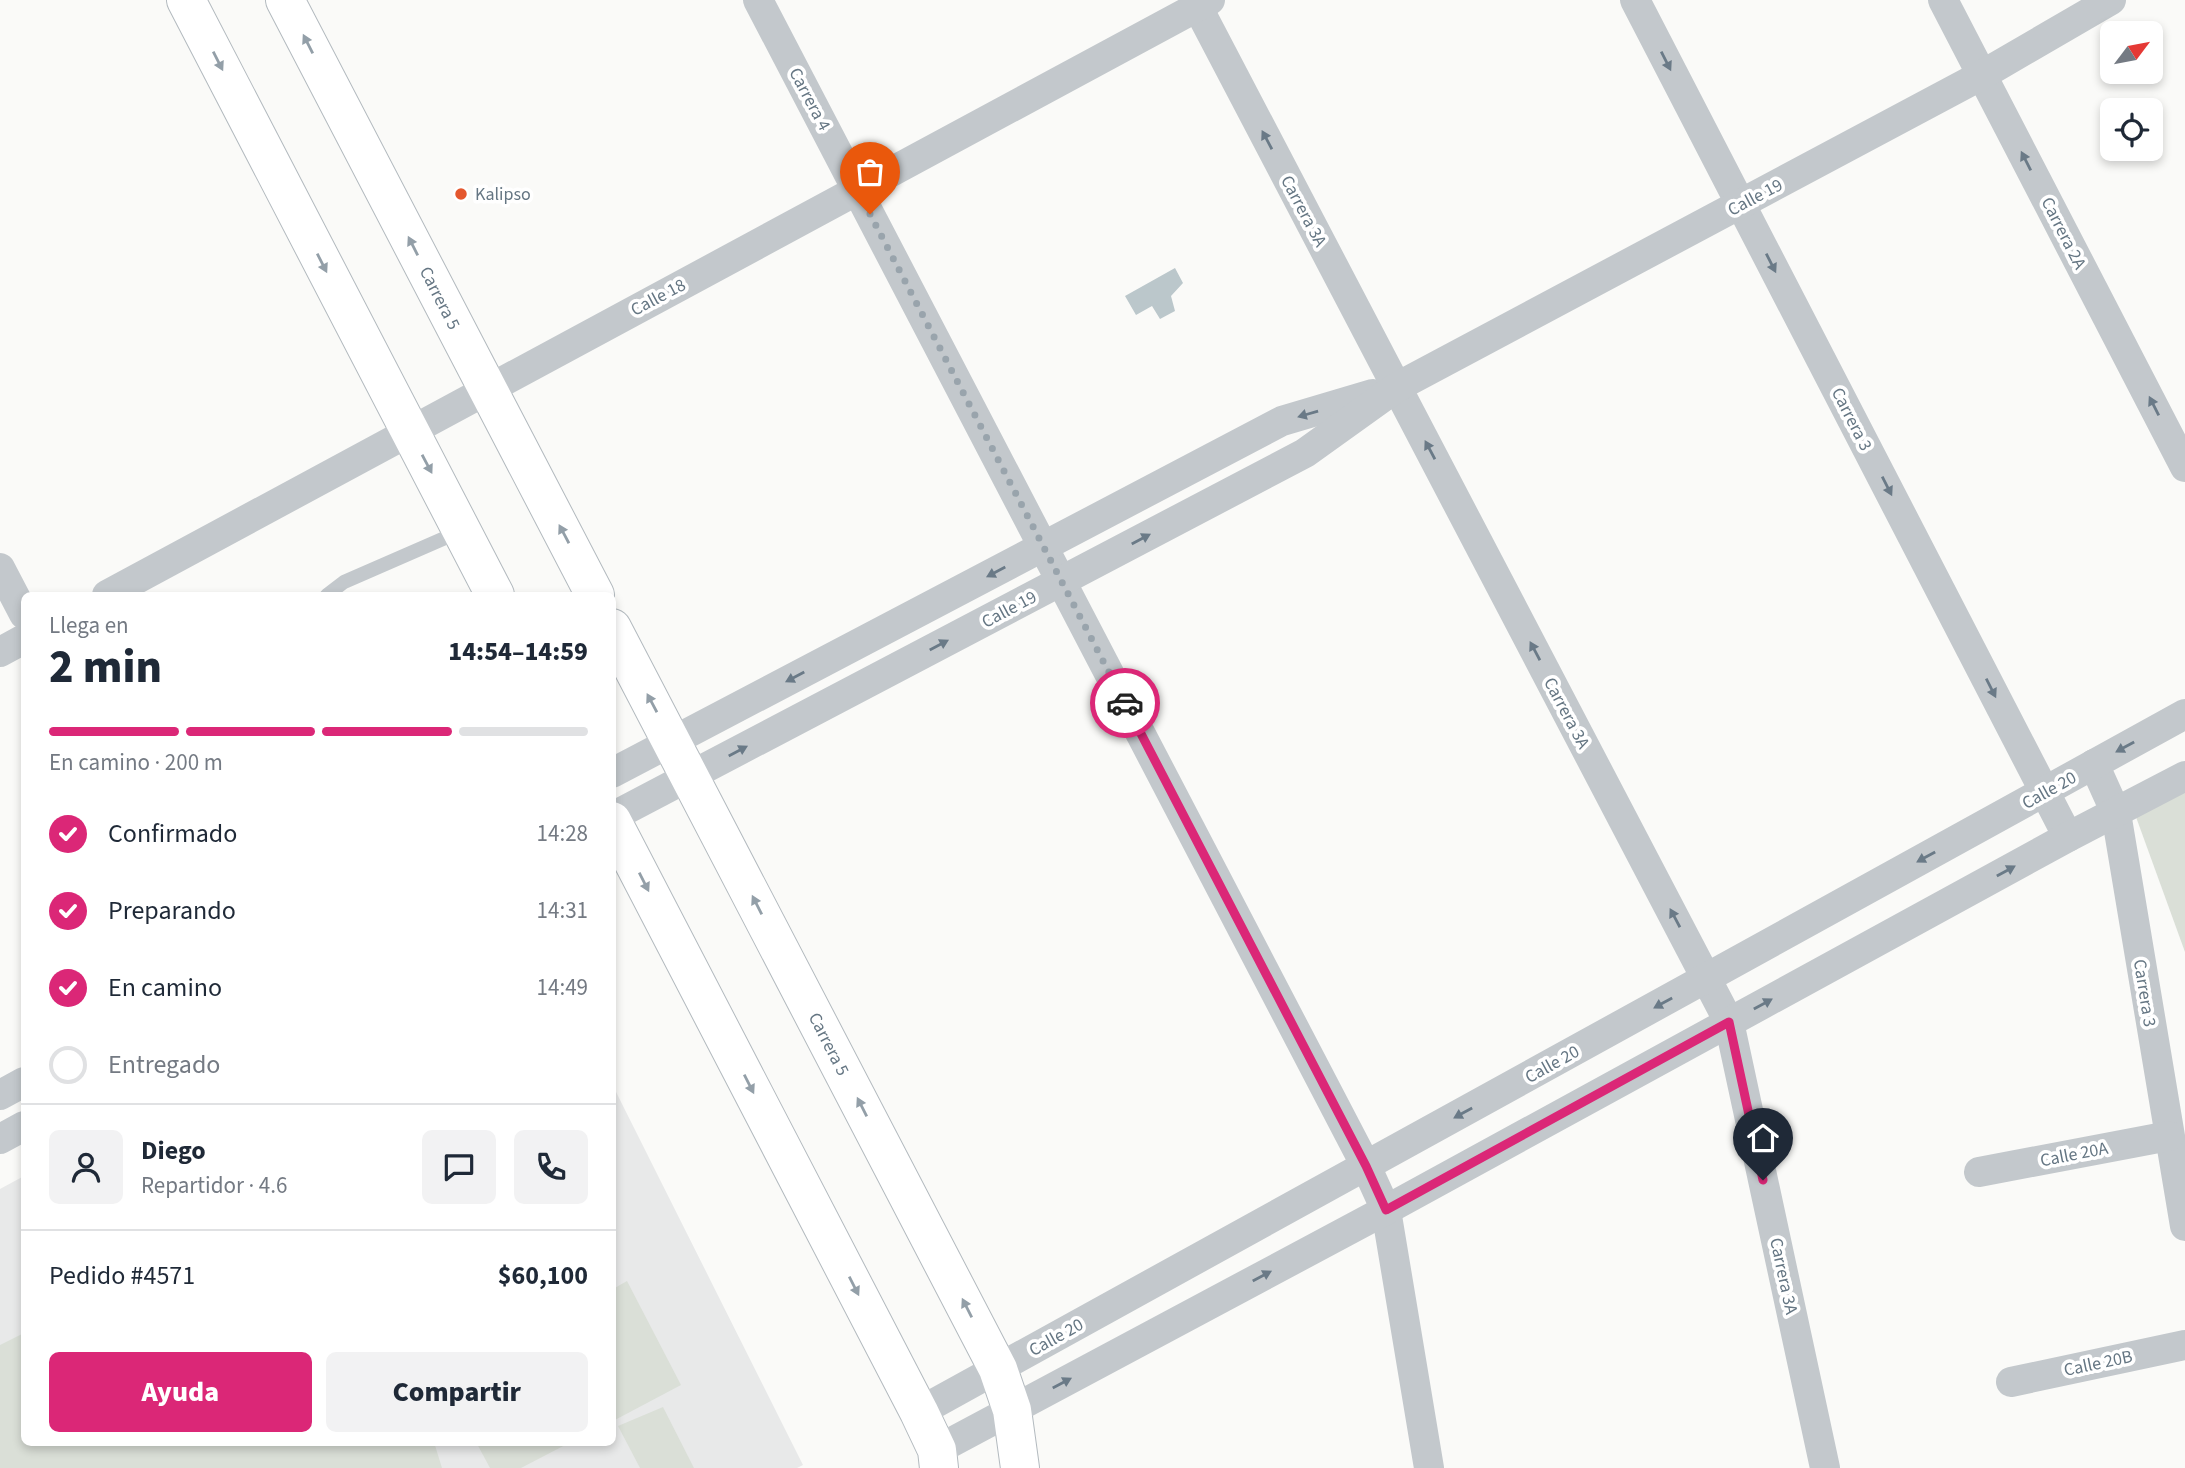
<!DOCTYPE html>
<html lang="es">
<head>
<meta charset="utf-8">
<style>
	body { margin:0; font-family:"Source Sans 3",sans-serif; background:#f2f2f3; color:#1f2937; height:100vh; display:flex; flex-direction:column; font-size:26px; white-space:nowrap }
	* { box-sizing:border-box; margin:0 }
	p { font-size:23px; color:#747a83 }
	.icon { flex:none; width:38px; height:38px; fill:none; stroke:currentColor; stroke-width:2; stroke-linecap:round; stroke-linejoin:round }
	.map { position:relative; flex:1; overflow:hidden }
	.sheet { position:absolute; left:21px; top:592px; width:595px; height:854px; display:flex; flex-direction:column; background:#fff; border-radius:10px; box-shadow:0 4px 10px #0003 }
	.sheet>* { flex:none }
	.needle { width:46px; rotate:58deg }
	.tools { position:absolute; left:2100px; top:21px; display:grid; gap:14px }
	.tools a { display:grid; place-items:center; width:63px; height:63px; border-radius:10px; background:#fff; box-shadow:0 4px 10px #0003; font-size:35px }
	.pin { position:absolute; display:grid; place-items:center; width:60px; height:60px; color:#fff; margin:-72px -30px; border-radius:50% 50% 50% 0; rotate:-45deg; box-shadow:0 0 7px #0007 }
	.pin .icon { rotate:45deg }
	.courier { position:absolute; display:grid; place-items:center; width:70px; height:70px; margin:-35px; border:5px solid #db2777; border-radius:50%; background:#fff; color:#222; box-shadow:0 2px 9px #0007 }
	.head em { font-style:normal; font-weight:800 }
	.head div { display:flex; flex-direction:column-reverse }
	.head { display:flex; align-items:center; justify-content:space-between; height:119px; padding:0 28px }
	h1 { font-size:46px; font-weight:800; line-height:52px }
	.bar { display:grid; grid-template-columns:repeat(4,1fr); gap:10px 7px; align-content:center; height:84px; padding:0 28px }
	.bar i { height:9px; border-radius:5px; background:#e0e1e3 }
	.bar .selected { background:#db2777 }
	.bar p { grid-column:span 4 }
	.line { display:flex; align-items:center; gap:18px; padding:0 28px; border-top:2px solid #e0e1e3 }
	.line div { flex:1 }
	.round { display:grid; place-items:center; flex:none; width:74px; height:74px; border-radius:10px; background:#f2f2f3 }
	ol { padding:0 28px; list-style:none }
	li { display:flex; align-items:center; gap:21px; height:77px }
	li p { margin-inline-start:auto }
	li .icon { padding:7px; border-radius:50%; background:#db2777; color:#fff; stroke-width:4 }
	li:last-child { color:#747a83 }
	li i { width:38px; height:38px; border:4px solid #e0e1e3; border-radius:50% }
	.button { display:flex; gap:14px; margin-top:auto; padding:14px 28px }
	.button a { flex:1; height:80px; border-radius:10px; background:#db2777; color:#fff; font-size:28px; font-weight:800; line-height:80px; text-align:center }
	.button a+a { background:#f2f2f3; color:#1f2937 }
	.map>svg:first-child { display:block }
	.built { fill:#e8e9e9 }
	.green { fill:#dadfd7 }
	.water { fill:#bbc7cb }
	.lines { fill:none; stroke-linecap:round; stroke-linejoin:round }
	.secondary-casing { stroke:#b3babf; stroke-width:40 }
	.lane { stroke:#c3c8cc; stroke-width:14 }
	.street { stroke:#c3c8cc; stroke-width:30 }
	.secondary { stroke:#fff; stroke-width:38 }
	.oneway { fill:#939fa8 }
	.oneway2 { fill:#6a7a87 }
	.done { stroke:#99a4ac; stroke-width:7; stroke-dasharray:0 12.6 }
	.route { stroke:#db2777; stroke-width:9 }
	.poi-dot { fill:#e4572e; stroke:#fff; stroke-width:2.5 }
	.labels { text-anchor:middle; stroke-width:7; stroke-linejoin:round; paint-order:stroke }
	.street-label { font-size:18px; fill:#657683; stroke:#fff }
	.poi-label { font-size:18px; fill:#657683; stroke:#fff; text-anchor:start }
</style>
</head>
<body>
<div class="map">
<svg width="2185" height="1468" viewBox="0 0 2185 1468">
	<rect width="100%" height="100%" fill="#fafaf8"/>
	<path class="built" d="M 613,1086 L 803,1465 L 797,1468 L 0,1468 L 0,1189 L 24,1176 L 24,1442 L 612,1442 Z"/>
	<g class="green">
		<path d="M 2185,790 L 2185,952 L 2136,817 Z"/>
		<path d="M 627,1281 L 681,1385 L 613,1421 L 613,1289 Z"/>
		<path d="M 24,1333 L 24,1442 L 434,1442 L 442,1468 L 0,1468 L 0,1345 Z"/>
		<path d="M 663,1407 L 694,1468 L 640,1468 L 618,1426 Z"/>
		<path d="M 476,1442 L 571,1442 L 521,1468 L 490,1468 Z"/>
	</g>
	<path class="water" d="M 1175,268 L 1183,283 L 1171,296 L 1175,311 L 1160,319 L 1152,306 L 1136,315 L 1125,296 Z"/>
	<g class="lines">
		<defs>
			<g id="secondary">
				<path d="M 186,0 L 495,595"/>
				<path d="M 285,0 L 595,595"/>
				<path d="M 612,628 L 998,1369 L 1012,1410 L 1020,1468"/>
				<path d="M 612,821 L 919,1412 L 937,1450 L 939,1468"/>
			</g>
		</defs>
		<use href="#secondary" class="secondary-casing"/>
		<path class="lane" d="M 327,595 L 344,582 L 461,531"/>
		<g class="street">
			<path d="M 758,0 L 1366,1166 L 1386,1210 L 1429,1468"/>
			<path d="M 1194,0 L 1729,1022 L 1825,1468"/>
			<path d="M 1635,0 L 2068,837"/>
			<path d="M 1943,0 L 2185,467"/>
			<path d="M 0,568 L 24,614"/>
			<path d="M 107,595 L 1210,0"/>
			<path d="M 0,652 L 24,639"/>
			<path d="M 2094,764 L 2116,813 L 2185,1226"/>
			<path d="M 612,773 L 1282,421 L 1373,394"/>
			<path d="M 612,817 L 1305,453 L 1397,387 L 1982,75 L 2111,0"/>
			<path d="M 0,1095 L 24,1082"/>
			<path d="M 0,1139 L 24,1126"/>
			<path d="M 1979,1172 L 2169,1136"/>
			<path d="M 2011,1382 L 2185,1345"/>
			<path d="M 919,1412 L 2185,714"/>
			<path d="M 937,1450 L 1386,1210 L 2068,837 L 2185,776"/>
		</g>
		<use href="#secondary" class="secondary"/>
	</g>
	<defs><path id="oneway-solid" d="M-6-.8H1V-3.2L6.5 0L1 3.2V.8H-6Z" transform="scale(1.75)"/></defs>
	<g class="oneway">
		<use href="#oneway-solid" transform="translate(308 44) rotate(-117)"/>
		<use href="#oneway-solid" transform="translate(218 61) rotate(63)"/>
		<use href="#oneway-solid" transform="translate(413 246) rotate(-117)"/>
		<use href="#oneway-solid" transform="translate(322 263) rotate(63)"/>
		<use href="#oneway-solid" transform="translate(427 464) rotate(62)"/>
		<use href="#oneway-solid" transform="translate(564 534) rotate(-118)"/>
		<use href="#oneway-solid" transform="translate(652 703) rotate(-118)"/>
		<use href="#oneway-solid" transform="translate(644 882) rotate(63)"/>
		<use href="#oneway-solid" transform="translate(757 905) rotate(-117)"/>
		<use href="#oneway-solid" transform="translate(749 1084) rotate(63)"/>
		<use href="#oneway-solid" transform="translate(862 1107) rotate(-117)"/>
		<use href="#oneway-solid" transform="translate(854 1286) rotate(63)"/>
		<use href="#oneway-solid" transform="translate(967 1308) rotate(-117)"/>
	</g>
	<g class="oneway2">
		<use href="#oneway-solid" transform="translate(1666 61) rotate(63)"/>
		<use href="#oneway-solid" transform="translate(1267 140) rotate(-118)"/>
		<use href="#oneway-solid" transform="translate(2026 161) rotate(-117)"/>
		<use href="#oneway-solid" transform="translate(1771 263) rotate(63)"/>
		<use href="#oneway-solid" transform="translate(2154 406) rotate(-117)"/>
		<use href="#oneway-solid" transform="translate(1308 414) rotate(164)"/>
		<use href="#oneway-solid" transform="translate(1430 450) rotate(-118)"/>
		<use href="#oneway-solid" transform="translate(1887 486) rotate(63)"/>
		<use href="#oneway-solid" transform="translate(1141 539) rotate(-28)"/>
		<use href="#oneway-solid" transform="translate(996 572) rotate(152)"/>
		<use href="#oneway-solid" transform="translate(939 645) rotate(-28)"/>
		<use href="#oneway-solid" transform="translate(1535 651) rotate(-118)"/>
		<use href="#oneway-solid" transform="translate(795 677) rotate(152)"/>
		<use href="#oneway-solid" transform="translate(1991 688) rotate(63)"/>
		<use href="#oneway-solid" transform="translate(2125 747) rotate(151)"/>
		<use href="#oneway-solid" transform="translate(738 751) rotate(-28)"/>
		<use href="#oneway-solid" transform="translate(1926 857) rotate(151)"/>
		<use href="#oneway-solid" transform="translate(2006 871) rotate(-29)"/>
		<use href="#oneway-solid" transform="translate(1675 918) rotate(-118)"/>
		<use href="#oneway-solid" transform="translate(1663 1003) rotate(151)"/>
		<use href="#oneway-solid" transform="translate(1763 1004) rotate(-29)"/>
		<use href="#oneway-solid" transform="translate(1463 1113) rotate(151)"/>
		<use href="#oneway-solid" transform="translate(1262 1276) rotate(-28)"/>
		<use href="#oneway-solid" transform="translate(1062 1383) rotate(-28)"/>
	</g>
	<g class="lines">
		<path class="done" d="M 870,214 L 1125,703"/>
		<path class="route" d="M 1125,703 L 1366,1166 L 1386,1210 L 1729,1022 L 1763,1180"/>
	</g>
	<circle class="poi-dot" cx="461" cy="194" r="7"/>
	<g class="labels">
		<g class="street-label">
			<text transform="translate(810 99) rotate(62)" y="6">Carrera 4</text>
			<text transform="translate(1755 197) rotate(-28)" y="6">Calle 19</text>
			<text transform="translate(1304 211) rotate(62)" y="6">Carrera 3A</text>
			<text transform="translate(2064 233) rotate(63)" y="6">Carrera 2A</text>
			<text transform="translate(658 297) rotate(-28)" y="6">Calle 18</text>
			<text transform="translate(440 298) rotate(63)" y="6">Carrera 5</text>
			<text transform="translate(1852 419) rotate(63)" y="6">Carrera 3</text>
			<text transform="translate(1009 609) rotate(-28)" y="6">Calle 19</text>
			<text transform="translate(1567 713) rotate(62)" y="6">Carrera 3A</text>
			<text transform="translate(2049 790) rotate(-29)" y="6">Calle 20</text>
			<text transform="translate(2145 993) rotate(81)" y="6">Carrera 3</text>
			<text transform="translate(829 1044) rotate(63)" y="6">Carrera 5</text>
			<text transform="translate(1552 1064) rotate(-29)" y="6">Calle 20</text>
			<text transform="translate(2074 1154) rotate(-11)" y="6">Calle 20A</text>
			<text transform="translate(1784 1276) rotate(78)" y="6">Carrera 3A</text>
			<text transform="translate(1056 1337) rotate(-29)" y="6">Calle 20</text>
			<text transform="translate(2098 1363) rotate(-12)" y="6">Calle 20B</text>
		</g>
		<g class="poi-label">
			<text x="475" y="200">Kalipso</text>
		</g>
	</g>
</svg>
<div class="tools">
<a><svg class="needle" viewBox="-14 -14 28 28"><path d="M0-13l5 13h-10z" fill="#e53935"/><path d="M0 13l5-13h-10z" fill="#747a83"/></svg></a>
<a><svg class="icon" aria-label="locate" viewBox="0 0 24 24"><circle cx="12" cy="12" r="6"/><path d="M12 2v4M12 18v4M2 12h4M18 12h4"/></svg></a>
</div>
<div class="pin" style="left:870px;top:214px;background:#ea580c"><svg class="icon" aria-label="bag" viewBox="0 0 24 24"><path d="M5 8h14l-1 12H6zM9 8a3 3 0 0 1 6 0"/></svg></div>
<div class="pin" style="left:1763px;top:1180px;background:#1f2937"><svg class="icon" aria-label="home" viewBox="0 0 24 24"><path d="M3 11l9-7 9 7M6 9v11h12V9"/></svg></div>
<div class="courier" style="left:1125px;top:703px"><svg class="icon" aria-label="car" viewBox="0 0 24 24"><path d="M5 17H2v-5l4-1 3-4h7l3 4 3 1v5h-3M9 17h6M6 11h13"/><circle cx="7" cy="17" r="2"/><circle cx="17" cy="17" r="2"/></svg></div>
<section class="sheet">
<div class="head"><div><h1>2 min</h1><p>Llega en</p></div><em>14:54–14:59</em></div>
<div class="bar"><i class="selected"></i><i class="selected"></i><i class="selected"></i><i></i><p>En camino · 200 m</p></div>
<ol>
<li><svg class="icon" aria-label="check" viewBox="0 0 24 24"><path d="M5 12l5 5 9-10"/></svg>Confirmado<p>14:28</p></li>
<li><svg class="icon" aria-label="check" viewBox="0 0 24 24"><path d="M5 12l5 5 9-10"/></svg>Preparando<p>14:31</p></li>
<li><svg class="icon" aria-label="check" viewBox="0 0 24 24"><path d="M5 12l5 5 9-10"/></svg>En camino<p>14:49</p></li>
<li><i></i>Entregado</li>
</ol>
<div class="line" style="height:126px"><a class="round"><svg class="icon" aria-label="person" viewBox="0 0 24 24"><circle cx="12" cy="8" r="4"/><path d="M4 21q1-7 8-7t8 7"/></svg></a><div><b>Diego</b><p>Repartidor · 4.6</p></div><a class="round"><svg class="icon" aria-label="chat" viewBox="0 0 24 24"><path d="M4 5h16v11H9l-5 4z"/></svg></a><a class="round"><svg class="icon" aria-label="phone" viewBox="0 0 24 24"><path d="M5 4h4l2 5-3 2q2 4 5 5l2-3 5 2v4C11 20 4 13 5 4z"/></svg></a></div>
<div class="line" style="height:91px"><div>Pedido #4571</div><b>$60,100</b></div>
<div class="button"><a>Ayuda</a><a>Compartir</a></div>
</section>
</div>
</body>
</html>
